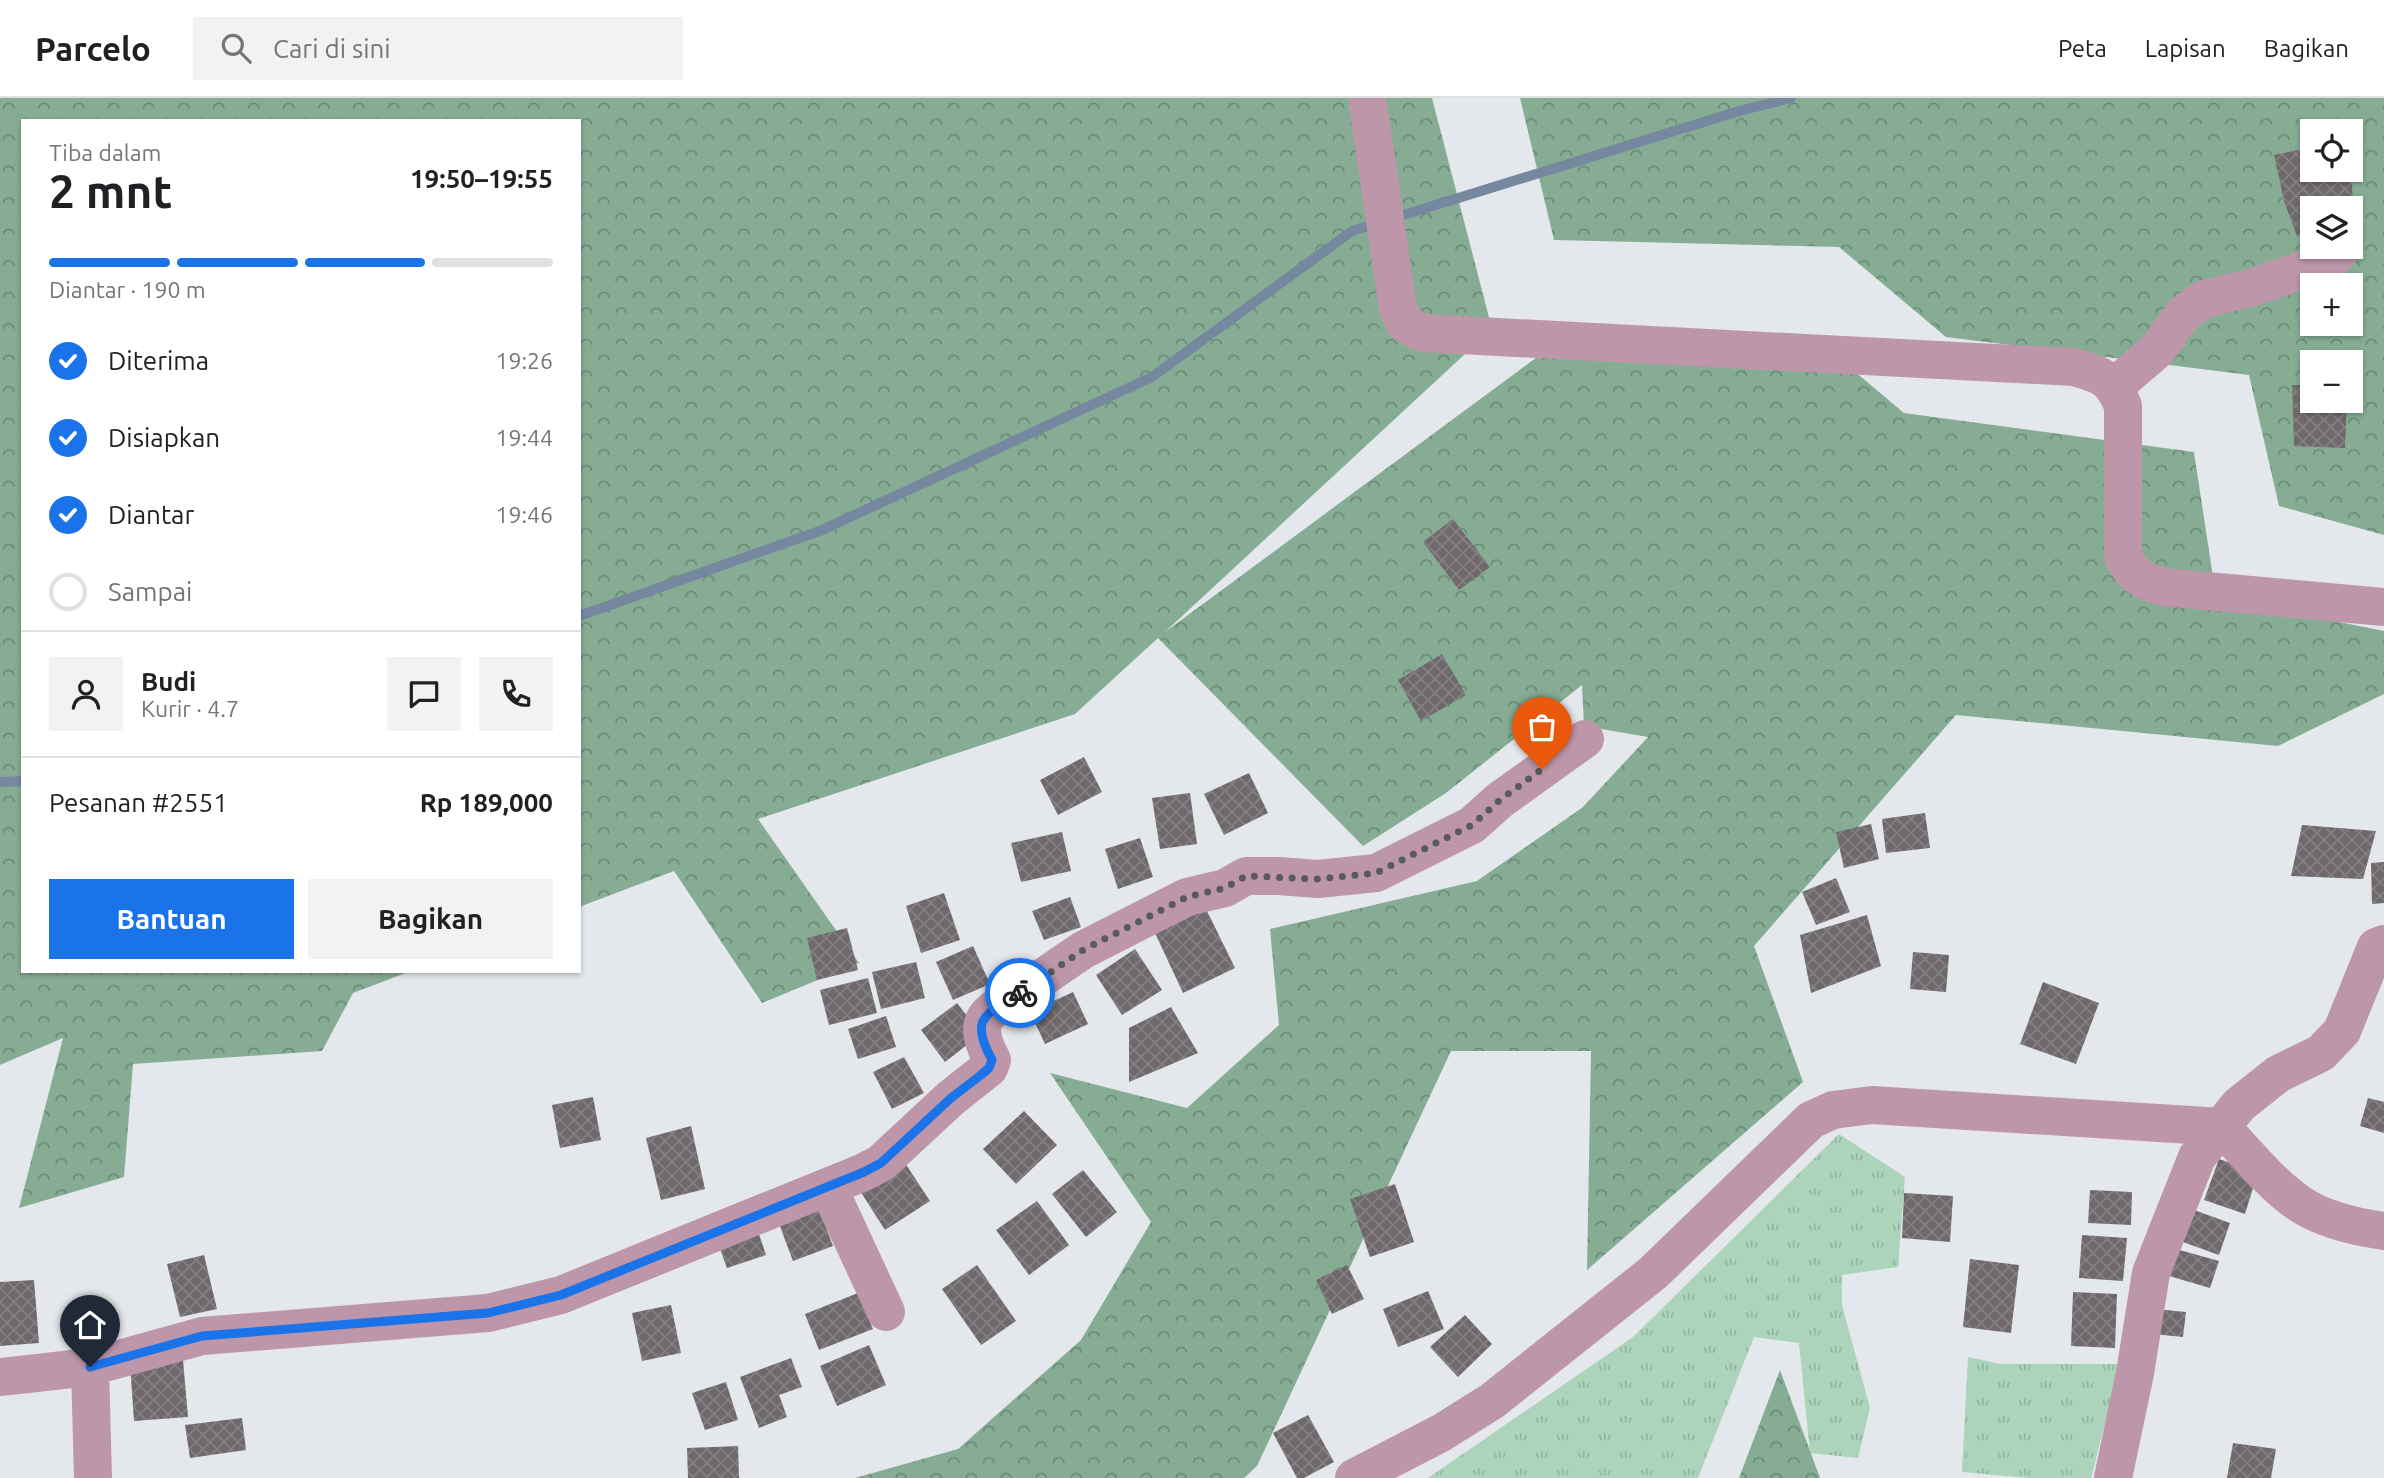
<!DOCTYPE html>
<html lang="id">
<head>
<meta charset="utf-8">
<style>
	body { margin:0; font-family:Ubuntu,sans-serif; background:#f2f2f2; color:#202124; height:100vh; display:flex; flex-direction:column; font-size:26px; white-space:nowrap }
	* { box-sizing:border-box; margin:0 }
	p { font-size:23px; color:#757577 }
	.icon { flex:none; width:38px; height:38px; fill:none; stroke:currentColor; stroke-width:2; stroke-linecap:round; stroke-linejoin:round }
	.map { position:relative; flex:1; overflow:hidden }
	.panel { position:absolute; left:21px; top:21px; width:560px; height:854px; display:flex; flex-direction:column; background:#fff; border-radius:0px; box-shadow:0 2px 5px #0004 }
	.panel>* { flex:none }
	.fabs { position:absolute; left:2300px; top:21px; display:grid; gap:14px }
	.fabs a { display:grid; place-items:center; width:63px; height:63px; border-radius:0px; background:#fff; box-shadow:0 2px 5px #0004; font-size:35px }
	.pin { position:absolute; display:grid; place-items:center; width:60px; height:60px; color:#fff; margin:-72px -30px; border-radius:50% 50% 50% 0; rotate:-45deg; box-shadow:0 0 7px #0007 }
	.pin .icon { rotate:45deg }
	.courier { position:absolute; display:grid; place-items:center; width:70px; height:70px; margin:-35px; border:5px solid #1a73e8; border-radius:50%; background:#fff; color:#222; box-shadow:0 2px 9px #0007 }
	.summary em { font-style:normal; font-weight:700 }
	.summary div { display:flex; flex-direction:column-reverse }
	.summary { display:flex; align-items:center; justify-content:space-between; height:119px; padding:0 28px }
	h1 { font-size:46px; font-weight:700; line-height:52px }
	.bar { display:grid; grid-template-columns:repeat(4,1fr); gap:10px 7px; align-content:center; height:84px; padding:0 28px }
	.bar i { height:9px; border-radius:5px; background:#e0e0e0 }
	.bar .selected { background:#1a73e8 }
	.bar p { grid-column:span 4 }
	.line { display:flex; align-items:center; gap:18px; padding:0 28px; border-top:2px solid #e0e0e0 }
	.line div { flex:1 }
	.round { display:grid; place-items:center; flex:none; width:74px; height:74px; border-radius:0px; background:#f2f2f2 }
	ol { padding:0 28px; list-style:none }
	li { display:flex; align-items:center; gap:21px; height:77px }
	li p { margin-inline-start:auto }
	li .icon { padding:7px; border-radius:50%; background:#1a73e8; color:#fff; stroke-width:4 }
	li:last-child { color:#757577 }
	li i { width:38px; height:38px; border:4px solid #e0e0e0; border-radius:50% }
	.cta { display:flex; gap:14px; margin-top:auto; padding:14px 28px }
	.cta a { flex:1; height:80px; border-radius:0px; background:#1a73e8; color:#fff; font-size:28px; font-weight:700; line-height:80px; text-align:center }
	.cta a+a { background:#f2f2f2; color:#202124 }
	header { display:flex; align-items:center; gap:42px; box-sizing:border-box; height:98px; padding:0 35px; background:#fff; border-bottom:2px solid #e0e0e0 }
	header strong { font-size:33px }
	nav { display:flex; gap:38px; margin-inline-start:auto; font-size:24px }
	.search { width:490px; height:63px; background:#f2f2f2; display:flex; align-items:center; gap:18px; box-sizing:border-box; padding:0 24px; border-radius:0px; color:#757577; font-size:26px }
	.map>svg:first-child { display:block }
	.grass { fill:url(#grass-tufts) }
	.forest { fill:url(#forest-crowns); fill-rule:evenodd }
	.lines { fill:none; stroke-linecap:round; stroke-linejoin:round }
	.stream { stroke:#7687a0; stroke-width:10 }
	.building { fill:url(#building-cross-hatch) }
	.minor { stroke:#bd96a9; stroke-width:38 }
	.done { stroke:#585a5c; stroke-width:7; stroke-dasharray:0 12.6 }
	.route { stroke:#1a73e8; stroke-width:9 }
</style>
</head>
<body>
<header>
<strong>Parcelo</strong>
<div class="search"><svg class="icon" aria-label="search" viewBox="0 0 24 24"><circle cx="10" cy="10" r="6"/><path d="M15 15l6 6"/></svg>Cari di sini</div>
<nav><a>Peta</a><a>Lapisan</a><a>Bagikan</a></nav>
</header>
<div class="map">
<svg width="2384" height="1380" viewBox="0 0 2384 1380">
	<defs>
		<pattern id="grass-tufts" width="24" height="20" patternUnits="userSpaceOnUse" patternTransform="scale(1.75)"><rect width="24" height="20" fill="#acd4ba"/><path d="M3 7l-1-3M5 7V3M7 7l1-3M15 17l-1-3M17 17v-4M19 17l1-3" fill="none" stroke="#93b59f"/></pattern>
		<pattern id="forest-crowns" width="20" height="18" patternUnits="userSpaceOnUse" patternTransform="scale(1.75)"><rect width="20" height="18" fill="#86ad94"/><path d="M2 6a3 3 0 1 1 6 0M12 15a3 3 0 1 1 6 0" fill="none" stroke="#6c8b77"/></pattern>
		<pattern id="building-cross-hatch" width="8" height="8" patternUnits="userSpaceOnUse" patternTransform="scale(1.75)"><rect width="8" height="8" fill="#6f696c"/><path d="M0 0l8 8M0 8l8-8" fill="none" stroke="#848082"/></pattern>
	</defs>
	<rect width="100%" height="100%" fill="#e4e8ec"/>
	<g class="grass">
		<path d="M 1839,1036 L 1905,1079 L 1898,1169 L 1842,1177 L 1842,1207 L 1870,1310 L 1858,1360 L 1810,1355 L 1799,1245 L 1754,1239 L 1698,1380 L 1428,1380 L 1633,1239 Z"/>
		<path d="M 1968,1259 L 2001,1266 L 2120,1266 L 2091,1380 L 2028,1380 L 1962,1374 Z"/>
	</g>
	<g class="forest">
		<path d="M 0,0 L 1432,0 L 1492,231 L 1165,534 L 1579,228 L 1816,241 L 1904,315 L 2194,354 L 2216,499 L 2384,533 L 2384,596 L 2278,648 L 1956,617 L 1754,848 L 1803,984 L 1587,1172 L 1591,953 L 1451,953 L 1257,1368 L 1244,1380 L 855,1380 L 958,1351 L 1081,1242 L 1151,1124 L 1050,975 L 1187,1010 L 1279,927 L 1270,831 L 1477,783 L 1583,709 L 1648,639 L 1584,628 L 1582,587 L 1446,695 L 1363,748 L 1158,540 L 1075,616 L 758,721 L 859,865 L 762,905 L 674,773 L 579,809 L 579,23 L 23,23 L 23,873 L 411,873 L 353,895 L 322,953 L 133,966 L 124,1079 L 19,1110 L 63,940 L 0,967 Z"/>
		<path d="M 1520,0 L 2384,0 L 2384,437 L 2279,408 L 2249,277 L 1946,239 L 1839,149 L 1554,142 ZM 2312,33 L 2350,33 L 2350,72 L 2312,72 ZM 2312,110 L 2350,110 L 2350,149 L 2312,149 ZM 2312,187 L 2350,187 L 2350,226 L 2312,226 ZM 2312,264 L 2350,264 L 2350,303 L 2312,303 Z"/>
		<path d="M 1780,1272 L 1820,1380 L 1739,1380 Z"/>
	</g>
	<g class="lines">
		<g class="stream">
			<path d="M 579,518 L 822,432 L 1152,279 L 1352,133 L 1739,13 L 1791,0"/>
			<path d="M 0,684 L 23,683"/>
		</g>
	</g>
	<g class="building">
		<path d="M 2312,49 L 2312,72 L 2346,72 L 2352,87 L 2354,127 L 2350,128 L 2350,110 L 2312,110 L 2312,135 L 2297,138 L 2284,103 L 2274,57 Z"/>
		<path d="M 2292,287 L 2312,287 L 2312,303 L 2347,303 L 2345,350 L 2294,348 Z"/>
		<path d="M 1453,421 L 1490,469 L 1459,492 L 1423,444 Z"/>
		<path d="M 1442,556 L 1466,597 L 1421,623 L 1398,582 Z"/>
		<path d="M 1084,659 L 1102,694 L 1058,717 L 1040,682 Z"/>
		<path d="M 1249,675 L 1268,715 L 1224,737 L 1204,696 Z"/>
		<path d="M 1190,695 L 1197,746 L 1160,751 L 1152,700 Z"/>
		<path d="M 1925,715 L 1930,750 L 1886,755 L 1882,721 Z"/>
		<path d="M 1871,726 L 1879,761 L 1844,770 L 1836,734 Z"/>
		<path d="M 2302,727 L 2376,733 L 2363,781 L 2291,778 Z"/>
		<path d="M 1062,734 L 1071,773 L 1021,784 L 1011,745 Z"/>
		<path d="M 1140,740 L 1153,779 L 1118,791 L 1105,751 Z"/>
		<path d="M 2384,764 L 2384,805 L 2372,806 L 2371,765 Z"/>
		<path d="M 1836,780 L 1850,814 L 1816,827 L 1802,794 Z"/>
		<path d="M 944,795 L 960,842 L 921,855 L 906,808 Z"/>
		<path d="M 1070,799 L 1081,829 L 1044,842 L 1032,813 Z"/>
		<path d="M 1206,811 L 1235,870 L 1183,895 L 1155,835 Z"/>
		<path d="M 1867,817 L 1881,868 L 1811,895 L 1800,837 Z"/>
		<path d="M 847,830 L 858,872 L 817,882 L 807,840 Z"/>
		<path d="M 973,848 L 990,886 L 953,902 L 936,864 Z"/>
		<path d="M 1135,851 L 1162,892 L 1122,917 L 1096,877 Z"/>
		<path d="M 1913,854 L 1949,857 L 1946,894 L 1910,891 Z"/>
		<path d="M 916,864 L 925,900 L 881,911 L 872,874 Z"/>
		<path d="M 868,880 L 877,915 L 829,927 L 820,892 Z"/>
		<path d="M 2043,884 L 2099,905 L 2076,966 L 2020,946 Z"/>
		<path d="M 1073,894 L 1088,926 L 1045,946 L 1030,914 Z"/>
		<path d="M 957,905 L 981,936 L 945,964 L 921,932 Z"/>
		<path d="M 1171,909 L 1198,955 L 1129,984 L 1129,930 Z"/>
		<path d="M 886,918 L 896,949 L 858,961 L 848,931 Z"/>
		<path d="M 904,959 L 924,995 L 892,1011 L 873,974 Z"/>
		<path d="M 593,999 L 601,1042 L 560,1050 L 552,1007 Z"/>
		<path d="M 2368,1000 L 2384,1004 L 2384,1035 L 2360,1028 Z"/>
		<path d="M 1024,1013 L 1057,1047 L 1016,1086 L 983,1051 Z"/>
		<path d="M 691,1028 L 705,1091 L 661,1102 L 646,1040 Z"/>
		<path d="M 2219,1061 L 2258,1074 L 2245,1116 L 2204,1102 Z"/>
		<path d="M 905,1065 L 930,1103 L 885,1132 L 860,1093 Z"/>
		<path d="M 1083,1072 L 1117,1114 L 1086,1139 L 1052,1096 Z"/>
		<path d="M 1395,1086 L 1414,1144 L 1370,1159 L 1350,1101 Z"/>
		<path d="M 2090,1092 L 2132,1094 L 2131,1127 L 2088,1125 Z"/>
		<path d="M 1904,1095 L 1953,1098 L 1950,1144 L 1902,1140 Z"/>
		<path d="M 1037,1103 L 1069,1147 L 1029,1177 L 996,1132 Z"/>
		<path d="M 818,1108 L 833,1148 L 793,1163 L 778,1123 Z"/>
		<path d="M 2194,1112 L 2230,1125 L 2219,1157 L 2183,1144 Z"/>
		<path d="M 755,1124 L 766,1157 L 727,1170 L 715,1137 Z"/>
		<path d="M 2082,1137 L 2127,1140 L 2123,1183 L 2079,1180 Z"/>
		<path d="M 2176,1151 L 2219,1163 L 2210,1190 L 2169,1178 Z"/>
		<path d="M 204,1157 L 217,1211 L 180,1219 L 167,1166 Z"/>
		<path d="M 1970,1161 L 2019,1167 L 2011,1235 L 1963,1229 Z"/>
		<path d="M 977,1167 L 1016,1223 L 981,1247 L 942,1191 Z"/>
		<path d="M 1347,1167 L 1364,1201 L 1332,1216 L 1316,1182 Z"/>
		<path d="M 34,1182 L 39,1245 L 0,1248 L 0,1184 Z"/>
		<path d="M 1428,1193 L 1444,1231 L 1398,1249 L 1383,1211 Z"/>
		<path d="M 2073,1194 L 2117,1196 L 2115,1250 L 2071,1248 Z"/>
		<path d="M 858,1195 L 873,1231 L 819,1252 L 805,1216 Z"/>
		<path d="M 671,1207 L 681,1255 L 642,1263 L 632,1215 Z"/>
		<path d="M 2155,1211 L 2186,1214 L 2183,1239 L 2153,1236 Z"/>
		<path d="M 1465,1217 L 1492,1246 L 1458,1279 L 1430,1249 Z"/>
		<path d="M 869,1247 L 886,1287 L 837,1308 L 820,1268 Z"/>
		<path d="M 791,1260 L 802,1289 L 779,1297 L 787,1319 L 759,1330 L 740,1279 Z"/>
		<path d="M 183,1262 L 188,1319 L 134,1323 L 130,1266 Z"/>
		<path d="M 726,1284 L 738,1322 L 705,1332 L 692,1295 Z"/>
		<path d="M 1308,1317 L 1334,1364 L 1304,1380 L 1297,1380 L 1273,1335 Z"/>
		<path d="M 242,1320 L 246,1352 L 190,1360 L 185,1327 Z"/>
		<path d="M 2233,1345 L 2276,1351 L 2271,1380 L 2227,1380 Z"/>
		<path d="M 738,1348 L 739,1380 L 688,1380 L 687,1350 Z"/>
	</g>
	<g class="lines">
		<g class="minor">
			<path d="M 1367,0 L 1398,211 L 1405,226 L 1422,235 L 2074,269 C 2102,277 2112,280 2123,308 L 2123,458 C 2132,477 2143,484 2163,489 L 2384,509"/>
			<path d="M 2115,288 L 2157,252 L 2184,215 L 2204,201 L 2250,190 L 2331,162 L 2344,149"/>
			<path d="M 829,1091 L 886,1214"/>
			<path d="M 90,1269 L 93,1380"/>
			<path d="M 0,1279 L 90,1269 L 202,1238 L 488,1215 L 561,1197 L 864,1074 L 881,1065 L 951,1000 L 989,970 L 992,962 C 979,938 975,918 1004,906 L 1083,852 L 1187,799 L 1225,790 L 1246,778 L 1279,778 L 1318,781 L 1376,775 L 1472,727 L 1500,702 L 1585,641"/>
			<path d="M 1354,1380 L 1441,1335 L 1492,1303 L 1653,1175 L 1811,1022 L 1833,1012 L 1872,1007 L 2222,1029 C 2245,1054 2273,1088 2300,1106 C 2324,1122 2356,1129 2384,1133"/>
			<path d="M 2113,1380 L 2135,1275 L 2151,1175 L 2197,1059 L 2239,1007 L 2278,976 L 2321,955 L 2342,933 L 2376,849 L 2384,846"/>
		</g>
	</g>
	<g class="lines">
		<path class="done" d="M 1020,895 L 1083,852 L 1187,799 L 1225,790 L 1246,778 L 1318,781 L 1376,775 L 1472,727 L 1500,702 L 1542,671"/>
		<path class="route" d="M 90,1269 L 202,1238 L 488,1215 L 561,1197 L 864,1074 L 881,1065 L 951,1000 L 981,977 L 989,970 L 992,962 C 968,918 987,917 1020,895"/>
	</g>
</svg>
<div class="fabs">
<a><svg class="icon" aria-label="locate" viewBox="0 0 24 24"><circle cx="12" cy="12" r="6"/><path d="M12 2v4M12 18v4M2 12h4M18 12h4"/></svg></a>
<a><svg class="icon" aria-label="layers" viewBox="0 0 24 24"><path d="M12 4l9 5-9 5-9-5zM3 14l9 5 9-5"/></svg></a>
<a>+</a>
<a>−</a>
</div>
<div class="pin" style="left:1542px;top:671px;background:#ea580c"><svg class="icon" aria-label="bag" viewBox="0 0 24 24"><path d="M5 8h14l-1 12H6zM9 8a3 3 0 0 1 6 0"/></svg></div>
<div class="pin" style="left:90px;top:1269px;background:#1f2937"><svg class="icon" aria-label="home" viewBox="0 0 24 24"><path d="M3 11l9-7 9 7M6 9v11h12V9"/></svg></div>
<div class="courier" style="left:1020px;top:895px"><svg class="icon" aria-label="bike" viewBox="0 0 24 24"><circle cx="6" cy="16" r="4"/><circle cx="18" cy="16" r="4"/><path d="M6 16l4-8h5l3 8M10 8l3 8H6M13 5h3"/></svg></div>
<section class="panel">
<div class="summary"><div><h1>2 mnt</h1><p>Tiba dalam</p></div><em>19:50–19:55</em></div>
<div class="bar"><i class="selected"></i><i class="selected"></i><i class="selected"></i><i></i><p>Diantar · 190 m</p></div>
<ol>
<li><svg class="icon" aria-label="check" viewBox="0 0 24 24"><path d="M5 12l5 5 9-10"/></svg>Diterima<p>19:26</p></li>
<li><svg class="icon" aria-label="check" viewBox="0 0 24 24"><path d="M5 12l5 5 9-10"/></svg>Disiapkan<p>19:44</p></li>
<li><svg class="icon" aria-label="check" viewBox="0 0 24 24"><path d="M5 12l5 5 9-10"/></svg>Diantar<p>19:46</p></li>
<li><i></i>Sampai</li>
</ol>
<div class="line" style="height:126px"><a class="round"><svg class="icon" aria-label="person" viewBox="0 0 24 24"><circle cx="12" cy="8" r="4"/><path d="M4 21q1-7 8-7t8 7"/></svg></a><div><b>Budi</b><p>Kurir · 4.7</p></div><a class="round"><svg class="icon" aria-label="chat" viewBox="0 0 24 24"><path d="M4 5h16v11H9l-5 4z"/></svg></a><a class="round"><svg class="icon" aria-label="phone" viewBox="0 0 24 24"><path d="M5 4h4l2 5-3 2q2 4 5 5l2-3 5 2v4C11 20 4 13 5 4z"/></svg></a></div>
<div class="line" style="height:91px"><div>Pesanan #2551</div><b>Rp 189,000</b></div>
<div class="cta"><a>Bantuan</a><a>Bagikan</a></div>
</section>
</div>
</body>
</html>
